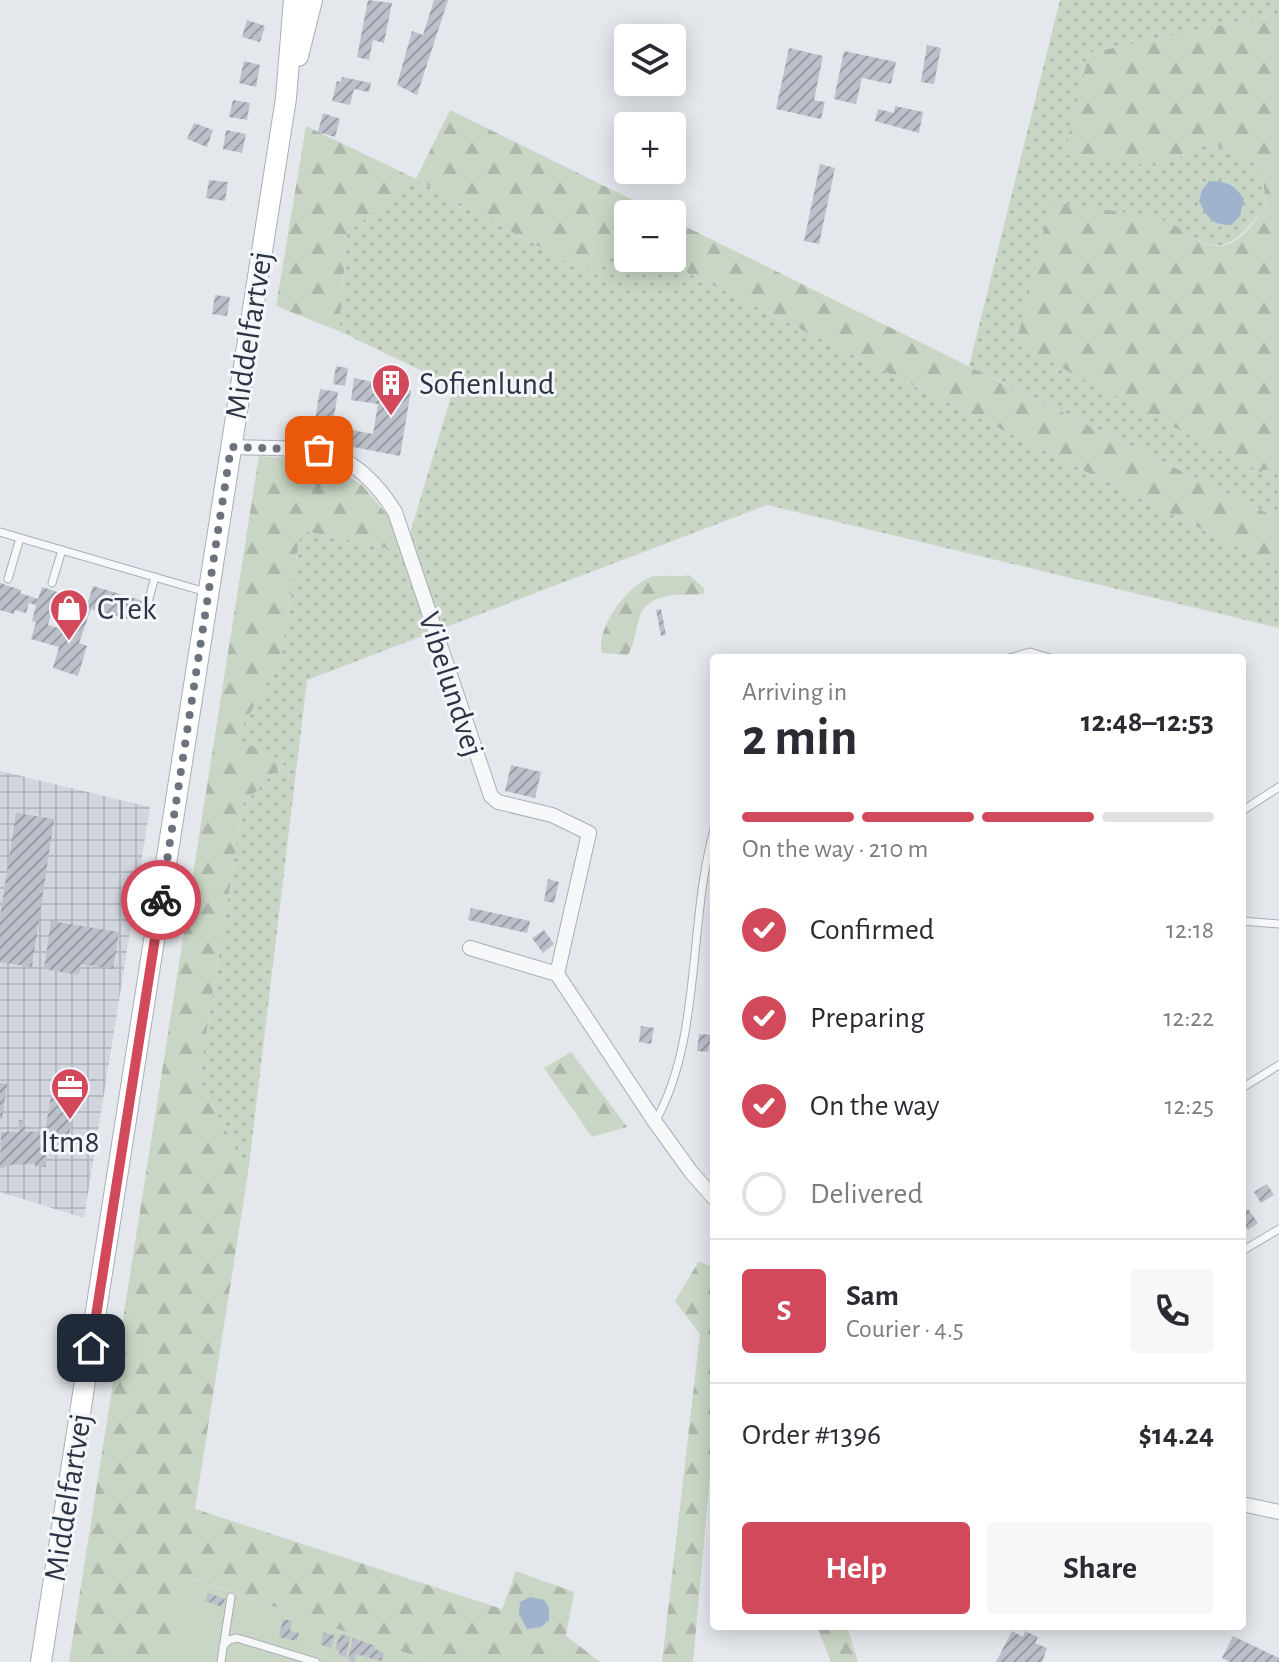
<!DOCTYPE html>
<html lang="en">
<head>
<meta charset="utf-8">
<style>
	body { margin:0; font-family:"Alegreya Sans",sans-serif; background:#f7f7f7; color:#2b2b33; height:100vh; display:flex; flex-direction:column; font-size:30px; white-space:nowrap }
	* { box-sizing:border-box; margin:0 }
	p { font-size:26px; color:#7c7c81 }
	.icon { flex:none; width:44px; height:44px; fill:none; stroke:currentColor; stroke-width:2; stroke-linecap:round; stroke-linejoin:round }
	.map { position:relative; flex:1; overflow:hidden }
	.side { position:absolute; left:710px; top:654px; width:536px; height:976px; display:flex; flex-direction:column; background:#fff; border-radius:8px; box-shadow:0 4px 20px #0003 }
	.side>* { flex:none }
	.tools { position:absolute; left:614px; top:24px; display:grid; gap:16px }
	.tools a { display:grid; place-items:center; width:72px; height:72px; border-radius:8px; background:#fff; box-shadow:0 4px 20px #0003; font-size:40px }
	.pin { position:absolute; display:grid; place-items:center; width:68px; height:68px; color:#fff; margin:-34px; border-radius:16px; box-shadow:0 4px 12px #0006 }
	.courier { position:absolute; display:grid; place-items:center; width:80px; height:80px; margin:-40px; border:6px solid #d1495b; border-radius:50%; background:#fff; color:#222; box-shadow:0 2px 10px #0007 }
	.head em { font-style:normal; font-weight:700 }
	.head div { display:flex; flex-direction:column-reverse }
	.head { display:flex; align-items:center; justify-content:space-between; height:136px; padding:0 32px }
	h1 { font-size:52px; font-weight:700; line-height:60px }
	.bar { display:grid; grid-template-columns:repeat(4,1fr); gap:12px 8px; align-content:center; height:96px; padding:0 32px }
	.bar i { height:10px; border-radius:6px; background:#e1e1e2 }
	.bar .on { background:#d1495b }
	.bar p { grid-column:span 4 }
	.line { display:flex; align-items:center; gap:20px; padding:0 32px; border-top:2px solid #e1e1e2 }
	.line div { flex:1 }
	.round { display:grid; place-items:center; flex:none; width:84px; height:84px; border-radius:8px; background:#f7f7f7 }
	ol { padding:0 32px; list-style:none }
	li { display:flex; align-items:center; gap:24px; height:88px }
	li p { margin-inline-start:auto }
	li .icon { padding:8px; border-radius:50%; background:#d1495b; color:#fff; stroke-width:4 }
	li:last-child { color:#7c7c81 }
	li i { width:44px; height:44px; border:4px solid #e1e1e2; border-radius:50% }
	.action { display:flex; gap:16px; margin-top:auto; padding:16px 32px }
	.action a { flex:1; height:92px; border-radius:8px; background:#d1495b; color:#fff; font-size:32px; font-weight:700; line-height:92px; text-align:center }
	.action a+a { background:#f7f7f7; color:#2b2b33 }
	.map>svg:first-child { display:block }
	.industrial { fill:url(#industrial-grid) }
	.grass { fill:url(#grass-dots) }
	.forest { fill:url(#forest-firs) }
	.garden { fill:#c9d6c5 }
	.water { fill:#9fb4cc }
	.building { fill:url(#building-hatch); fill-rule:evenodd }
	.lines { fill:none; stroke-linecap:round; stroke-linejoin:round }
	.lane-casing { stroke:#a9aeb7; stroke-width:9 }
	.street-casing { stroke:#a9aeb7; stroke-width:16 }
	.secondary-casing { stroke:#a9aeb7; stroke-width:22 }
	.lane { stroke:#f7f8fa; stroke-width:7 }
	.street { stroke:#f7f8fa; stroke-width:14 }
	.secondary { stroke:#fff; stroke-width:20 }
	.done { stroke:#6c737f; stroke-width:8; stroke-dasharray:0 14.4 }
	.route { stroke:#d1495b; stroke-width:10 }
	.labels { text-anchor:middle; stroke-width:6; stroke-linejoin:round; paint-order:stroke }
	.street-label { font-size:32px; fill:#2b3445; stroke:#f4f6f9 }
	.poi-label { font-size:32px; fill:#2b3445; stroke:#f4f6f9; text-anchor:start }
</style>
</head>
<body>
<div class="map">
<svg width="1279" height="1662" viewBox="0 0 1279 1662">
	<defs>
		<pattern id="industrial-grid" width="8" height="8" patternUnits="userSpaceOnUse" patternTransform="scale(2)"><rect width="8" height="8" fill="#d2d6de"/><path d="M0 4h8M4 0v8" fill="none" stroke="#b4b8c0"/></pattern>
		<pattern id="grass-dots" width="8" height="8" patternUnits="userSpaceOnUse" patternTransform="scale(2)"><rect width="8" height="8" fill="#c9d6c5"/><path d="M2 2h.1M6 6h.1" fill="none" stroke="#adb8ab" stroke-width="1.8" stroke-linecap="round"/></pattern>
		<pattern id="forest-firs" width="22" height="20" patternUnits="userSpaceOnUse" patternTransform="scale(2)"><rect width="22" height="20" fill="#c9d6c5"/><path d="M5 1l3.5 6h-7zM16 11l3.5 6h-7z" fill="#adb8ab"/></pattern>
		<pattern id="building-hatch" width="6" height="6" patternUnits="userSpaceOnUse" patternTransform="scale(2)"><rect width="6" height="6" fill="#bbc0ca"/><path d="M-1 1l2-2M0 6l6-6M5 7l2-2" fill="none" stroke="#989da6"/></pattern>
	</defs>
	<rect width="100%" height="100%" fill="#e4e7ec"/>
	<path class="industrial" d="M 0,771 L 150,807 L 84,1218 L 0,1192 Z"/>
	<g class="grass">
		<path d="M 1060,0 L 1279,0 L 1279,17 L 1246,20 L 1089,53 L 1175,161 L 1196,146 L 1216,145 L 1253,162 L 1263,179 L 1266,207 C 1225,256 1219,255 1166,221 L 1260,472 L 1279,464 L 1279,519 L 969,366 Z"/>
		<path d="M 416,179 L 583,271 L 628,251 L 628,258 L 658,258 L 1279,568 L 1279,628 L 767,505 L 307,680 L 248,1173 L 199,1079 L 243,804 L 285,762 L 235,739 L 280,660 L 301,530 L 400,551 L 409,537 L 454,386 L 339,331 L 347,233 Z"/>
	</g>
	<g class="forest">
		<path d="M 1279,17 L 1279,464 L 1260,472 L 1016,344 L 1051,202 C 1088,208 1128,211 1163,220 C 1186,227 1200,251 1226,245 C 1242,241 1256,219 1266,207 L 1263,179 L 1253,162 L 1216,145 L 1196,146 L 1175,161 L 1158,166 L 1064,155 L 1089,53 L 1246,20 Z"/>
		<path d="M 450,110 L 661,214 L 628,214 L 628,251 L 583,271 L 416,179 L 347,233 L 339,331 L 276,306 L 306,126 L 416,179 Z"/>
		<path d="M 672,220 L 1279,519 L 1279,568 L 658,258 L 672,258 Z"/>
		<path d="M 259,456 L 326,461 L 362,485 L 389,517 L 400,551 L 301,530 L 280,660 L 236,738 L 285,762 L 243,804 L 199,1079 L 248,1173 L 195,1509 L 502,1609 L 516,1571 L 574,1592 L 566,1636 L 600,1662 L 432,1662 L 188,1577 L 169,1662 L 69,1662 Z"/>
		<path d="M 689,575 L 704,588 L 704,593 C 693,597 683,593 672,595 C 628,602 644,627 628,655 L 602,653 C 595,629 628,585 651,577 C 662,574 677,578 689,575 Z"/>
		<path d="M 571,1052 L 627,1127 L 592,1137 L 544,1068 Z"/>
		<path d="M 699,1261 L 714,1268 L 714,1431 L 693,1662 L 662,1662 L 700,1334 L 675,1301 Z"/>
		<path d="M 817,1626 L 847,1626 L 858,1662 L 831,1662 Z"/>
	</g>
	<path class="garden" d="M 187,1577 L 432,1662 L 169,1662 Z"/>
	<g class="water">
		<path d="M 1209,181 C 1226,181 1234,184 1244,199 L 1240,216 L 1231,225 C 1212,225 1207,217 1199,201 L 1202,190 Z"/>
		<path d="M 530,1597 L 544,1600 L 549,1608 L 549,1620 L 541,1627 L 527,1629 L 519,1614 L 520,1602 Z"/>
	</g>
	<g class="building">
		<path d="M 368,0 L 392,3 L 384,43 L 373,40 L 369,60 L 357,57 Z"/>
		<path d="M 434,0 L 448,0 L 417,95 L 397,85 L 412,31 L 423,35 Z"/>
		<path d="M 247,20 L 265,26 L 260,42 L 242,37 Z"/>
		<path d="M 927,45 L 941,48 L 934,84 L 921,82 Z"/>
		<path d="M 789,48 L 823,56 L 814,100 L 825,102 L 821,119 L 776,109 Z"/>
		<path d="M 844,51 L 896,62 L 891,84 L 862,78 L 856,104 L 834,99 Z"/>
		<path d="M 244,61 L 260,65 L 256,87 L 239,83 Z"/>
		<path d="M 342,77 L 371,83 L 369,92 L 354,89 L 350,105 L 332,101 L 337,81 L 341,82 Z"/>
		<path d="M 233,100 L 250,103 L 247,120 L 229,117 Z"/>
		<path d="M 895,106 L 923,112 L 919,133 L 875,121 L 878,109 L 894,113 Z"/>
		<path d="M 323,113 L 340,119 L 335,137 L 318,132 Z"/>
		<path d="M 194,123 L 213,130 L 207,147 L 187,139 Z"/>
		<path d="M 226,130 L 246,134 L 242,153 L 223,149 Z"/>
		<path d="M 820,164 L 835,168 L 819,244 L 804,241 Z"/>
		<path d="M 209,180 L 228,182 L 225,201 L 206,198 Z"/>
		<path d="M 215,295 L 230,297 L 227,316 L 212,314 Z"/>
		<path d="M 336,366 L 348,368 L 345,386 L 333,384 Z"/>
		<path d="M 354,378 L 411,390 L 400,456 L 343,445 L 346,429 L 373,434 L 378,404 L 351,400 Z"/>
		<path d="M 320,389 L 338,392 L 331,435 L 313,433 Z"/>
		<path d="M 0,583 L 21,590 L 20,593 L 38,599 L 42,587 L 88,602 L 93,586 L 143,601 L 136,621 L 91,609 L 79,643 L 87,646 L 78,676 L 53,668 L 59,647 L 31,639 L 36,622 L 32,621 L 36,605 L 29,603 L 26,613 L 15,610 L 14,614 L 0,610 ZM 52,611 L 69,616 L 65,630 L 48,625 Z"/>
		<path d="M 661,609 L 666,635 L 661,636 L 656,610 Z"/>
		<path d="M 511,765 L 541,772 L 535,798 L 505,791 Z"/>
		<path d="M 16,813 L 54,819 L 32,967 L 0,962 L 0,917 Z"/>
		<path d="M 548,879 L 559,882 L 554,903 L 544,901 Z"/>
		<path d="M 471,908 L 530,921 L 527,933 L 468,920 Z"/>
		<path d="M 51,921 L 119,932 L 113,969 L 81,964 L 79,975 L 44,969 Z"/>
		<path d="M 544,930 L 554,944 L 543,953 L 532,938 Z"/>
		<path d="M 641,1026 L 654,1028 L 651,1044 L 639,1042 Z"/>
		<path d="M 699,1034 L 711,1035 L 708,1052 L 697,1051 Z"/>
		<path d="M 0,1083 L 7,1084 L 2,1119 L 0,1119 Z"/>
		<path d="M 51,1096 L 75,1099 L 68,1141 L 44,1137 Z"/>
		<path d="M 19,1120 L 25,1120 L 25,1132 L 41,1131 L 41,1142 L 46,1142 L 46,1167 L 35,1167 L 35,1164 L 6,1165 L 6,1167 L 0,1168 L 1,1132 L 19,1132 Z"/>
		<path d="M 1267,1184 L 1274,1195 L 1261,1203 L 1254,1192 Z"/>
		<path d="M 1248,1209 L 1258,1223 L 1248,1230 L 1242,1221 L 1242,1213 Z"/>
		<path d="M 208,1593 L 225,1599 L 222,1607 L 205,1601 Z"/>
		<path d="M 283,1619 L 292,1621 L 290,1631 L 299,1633 L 297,1641 L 279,1637 Z"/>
		<path d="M 1012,1631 L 1023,1637 L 1025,1631 L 1038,1637 L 1035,1643 L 1047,1648 L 1042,1662 L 996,1662 Z"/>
		<path d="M 324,1632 L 335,1636 L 331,1648 L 320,1644 Z"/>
		<path d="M 340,1634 L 350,1637 L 346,1657 L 339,1654 L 340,1651 L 335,1649 Z"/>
		<path d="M 1233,1636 L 1279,1658 L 1279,1662 L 1230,1662 L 1222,1658 Z"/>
		<path d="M 353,1638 L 375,1646 L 374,1649 L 384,1653 L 381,1661 L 356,1654 L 354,1662 L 348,1660 Z"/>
	</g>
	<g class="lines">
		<defs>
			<g id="lane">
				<path d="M 0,532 L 206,592"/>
				<path d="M 8,579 L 20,538"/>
				<path d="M 52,583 L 62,550"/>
				<path d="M 148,602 L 155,577"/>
				<path d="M 1009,658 L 1030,652 L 1050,658"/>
				<path d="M 1242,811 L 1279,787"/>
				<path d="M 1242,921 L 1279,924"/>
				<path d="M 1242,1088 L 1279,1065"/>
				<path d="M 655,1122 C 702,1040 688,921 714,830"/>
				<path d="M 1242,1251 L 1279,1229"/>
				<path d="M 223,1646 L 229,1640 L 237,1638 L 316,1662"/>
				<path d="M 221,1662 L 231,1597"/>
			</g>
			<g id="street">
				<path d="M 231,447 C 309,450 349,439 395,512 L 491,796 L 498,802 L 552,815 L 589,833 L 557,974"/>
				<path d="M 470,948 L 557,974 L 655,1122 L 691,1172 L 714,1198"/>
				<path d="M 1242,1504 L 1279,1512"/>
			</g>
			<g id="secondary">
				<path d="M 298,56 L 312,0"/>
				<path d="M 41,1662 L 286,98 L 294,0"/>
			</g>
		</defs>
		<use href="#lane" class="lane-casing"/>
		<use href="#street" class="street-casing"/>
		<use href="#secondary" class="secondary-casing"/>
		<use href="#lane" class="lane"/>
		<use href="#street" class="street"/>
		<use href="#secondary" class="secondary"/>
	</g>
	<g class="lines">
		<path class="done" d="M 161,900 L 231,447 L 319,450"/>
		<path class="route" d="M 91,1348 L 161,900"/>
	</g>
	<defs>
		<symbol id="building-pin" viewBox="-11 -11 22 30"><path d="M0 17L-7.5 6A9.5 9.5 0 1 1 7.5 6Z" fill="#d1495b" stroke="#f4f6f9"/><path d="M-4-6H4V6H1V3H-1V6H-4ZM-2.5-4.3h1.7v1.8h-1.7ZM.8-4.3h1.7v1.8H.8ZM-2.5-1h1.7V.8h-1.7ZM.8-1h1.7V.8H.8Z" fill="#fff"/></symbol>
		<symbol id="shop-pin" viewBox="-11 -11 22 30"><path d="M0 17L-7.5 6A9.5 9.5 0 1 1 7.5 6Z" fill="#d1495b" stroke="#f4f6f9"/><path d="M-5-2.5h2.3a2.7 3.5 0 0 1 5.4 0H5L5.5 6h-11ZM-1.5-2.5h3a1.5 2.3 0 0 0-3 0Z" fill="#fff"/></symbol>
		<symbol id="office-pin" viewBox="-11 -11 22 30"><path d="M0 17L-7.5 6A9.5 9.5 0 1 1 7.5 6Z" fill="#d1495b" stroke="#f4f6f9"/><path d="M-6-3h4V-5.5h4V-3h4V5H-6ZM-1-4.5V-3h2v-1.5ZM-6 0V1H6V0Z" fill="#fff"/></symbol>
	</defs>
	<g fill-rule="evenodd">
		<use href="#building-pin" x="369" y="361" width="44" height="60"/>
		<use href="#shop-pin" x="47" y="586" width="44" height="60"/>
		<use href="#office-pin" x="48" y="1065" width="44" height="60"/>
	</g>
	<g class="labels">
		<g class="street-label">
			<text transform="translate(248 335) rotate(-81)" y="11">Middelfartvej</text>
			<text transform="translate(452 684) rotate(72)" y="11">Vibelundvej</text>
			<text transform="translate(67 1497) rotate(-81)" y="11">Middelfartvej</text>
		</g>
		<g class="poi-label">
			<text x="419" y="394">Sofienlund</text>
			<text x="97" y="619">CTek</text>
			<text x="70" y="1152" text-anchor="middle">Itm8</text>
		</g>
	</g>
</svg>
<div class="tools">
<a><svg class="icon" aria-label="layers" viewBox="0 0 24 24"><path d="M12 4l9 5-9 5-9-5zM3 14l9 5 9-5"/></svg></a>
<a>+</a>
<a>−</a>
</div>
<div class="pin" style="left:319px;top:450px;background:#ea580c"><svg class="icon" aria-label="bag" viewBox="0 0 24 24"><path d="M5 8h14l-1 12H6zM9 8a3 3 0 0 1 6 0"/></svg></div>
<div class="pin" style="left:91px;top:1348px;background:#1f2937"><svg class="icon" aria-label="home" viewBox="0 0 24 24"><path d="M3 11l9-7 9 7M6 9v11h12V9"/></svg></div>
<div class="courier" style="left:161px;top:900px"><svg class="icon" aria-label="bike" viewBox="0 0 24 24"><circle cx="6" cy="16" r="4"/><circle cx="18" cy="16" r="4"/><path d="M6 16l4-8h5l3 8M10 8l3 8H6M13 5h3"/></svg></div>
<section class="side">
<div class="head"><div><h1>2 min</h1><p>Arriving in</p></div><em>12:48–12:53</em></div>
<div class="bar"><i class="on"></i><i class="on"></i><i class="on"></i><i></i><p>On the way · 210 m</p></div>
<ol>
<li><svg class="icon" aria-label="check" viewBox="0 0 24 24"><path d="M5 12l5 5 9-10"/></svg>Confirmed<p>12:18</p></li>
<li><svg class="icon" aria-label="check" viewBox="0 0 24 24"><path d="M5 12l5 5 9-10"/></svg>Preparing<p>12:22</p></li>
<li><svg class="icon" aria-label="check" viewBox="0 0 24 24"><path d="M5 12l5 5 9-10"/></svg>On the way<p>12:25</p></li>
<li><i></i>Delivered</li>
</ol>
<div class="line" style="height:144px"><b class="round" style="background:#d1495b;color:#fff">S</b><div><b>Sam</b><p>Courier · 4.5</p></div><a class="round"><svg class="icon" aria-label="phone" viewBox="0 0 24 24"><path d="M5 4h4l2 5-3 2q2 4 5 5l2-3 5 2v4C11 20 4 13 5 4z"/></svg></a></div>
<div class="line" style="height:104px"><div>Order #1396</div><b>$14.24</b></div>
<div class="action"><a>Help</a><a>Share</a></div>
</section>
</div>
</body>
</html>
